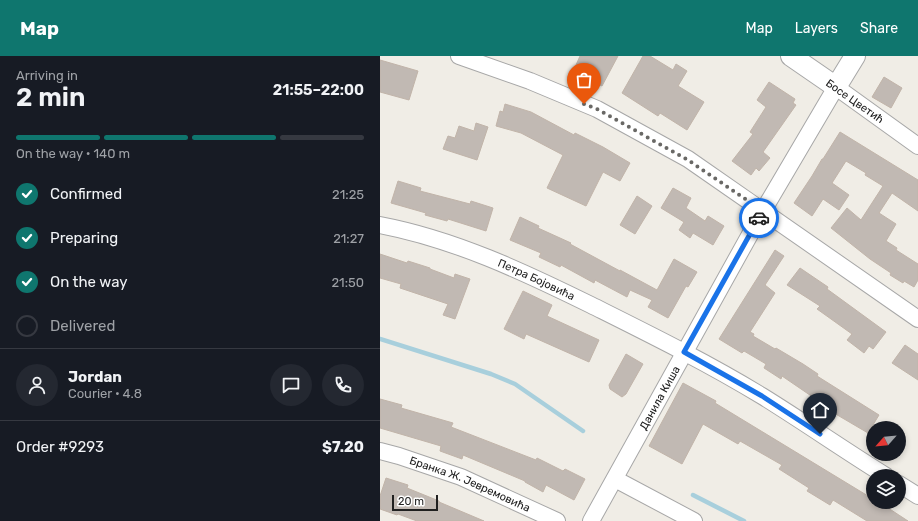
<!DOCTYPE html>
<html lang="en">
<head>
<meta charset="utf-8">
<style>
	body { margin:0; font-family:Rubik,sans-serif; background:#242831; color:#f1f3f6; height:100vh; display:flex; flex-direction:column; font-size:15px; white-space:nowrap }
	* { box-sizing:border-box; margin:0 }
	p { font-size:13px; color:#9ea1a6 }
	.icon { flex:none; width:22px; height:22px; fill:none; stroke:currentColor; stroke-width:2; stroke-linecap:round; stroke-linejoin:round }
	.map { position:relative; flex:1; overflow:hidden }
	.side { display:flex; flex-direction:column; background:#171b24; width:380px }
	.side>* { flex:none }
	.needle { width:26px; rotate:243deg }
	.buttons { position:absolute; left:486px; top:365px; display:grid; gap:8px }
	.buttons a { display:grid; place-items:center; width:40px; height:40px; border-radius:50%; background:#171b24; box-shadow:0 2px 6px #0003; font-size:20px }
	.scale { position:absolute; left:12px; bottom:10px; width:46px; box-sizing:border-box; padding-left:4px; border:2px solid #202020; border-top:0; font-size:11px; line-height:14px; white-space:nowrap; color:#202020; -webkit-text-stroke:3px #fff; paint-order:stroke }
	.pin { position:absolute; display:grid; place-items:center; width:34px; height:34px; color:#fff; margin:-41px -17px; border-radius:50% 50% 50% 0; rotate:-45deg; box-shadow:0 0 4px #0007 }
	.pin .icon { rotate:45deg }
	.courier { position:absolute; display:grid; place-items:center; width:40px; height:40px; margin:-20px; border:3px solid #1a73e8; border-radius:50%; background:#fff; color:#222; box-shadow:0 1px 5px #0007 }
	.head em { font-style:normal; font-weight:600 }
	.head div { display:flex; flex-direction:column-reverse }
	.head { display:flex; align-items:center; justify-content:space-between; height:68px; padding:0 16px }
	h1 { font-size:26px; font-weight:600; line-height:30px }
	.bar { display:grid; grid-template-columns:repeat(4,1fr); gap:6px 4px; align-content:center; height:48px; padding:0 16px }
	.bar i { height:5px; border-radius:3px; background:#363941 }
	.bar .active { background:#0f766e }
	.bar p { grid-column:span 4 }
	.line { display:flex; align-items:center; gap:10px; padding:0 16px; border-top:1px solid #363941 }
	.line div { flex:1 }
	.round { display:grid; place-items:center; flex:none; width:42px; height:42px; border-radius:21px; background:#242831 }
	ol { padding:0 16px; list-style:none }
	li { display:flex; align-items:center; gap:12px; height:44px }
	li p { margin-inline-start:auto }
	li .icon { padding:4px; border-radius:50%; background:#0f766e; color:#fff; stroke-width:4 }
	li:last-child { color:#9ea1a6 }
	li i { width:22px; height:22px; border:2px solid #363941; border-radius:50% }
	header { display:flex; align-items:center; gap:24px; box-sizing:border-box; height:56px; padding:0 20px; background:#0f766e; color:#fff }
	header strong { font-size:19px }
	nav { display:flex; gap:22px; margin-inline-start:auto; font-size:14px }
	main { display:flex; flex:1; min-height:0 }
	.map>svg:first-child { display:block }
	.lines { fill:none; stroke-linecap:round; stroke-linejoin:round }
	.stream { stroke:#a8cfdc; stroke-width:4.5 }
	.building { fill:#c1b9b3; stroke:#c1b4a9 }
	.minor-casing { stroke:#a7a7a7; stroke-width:18 }
	.tertiary-casing { stroke:#a7a7a7; stroke-width:22 }
	.minor { stroke:#fff; stroke-width:16 }
	.tertiary { stroke:#fff; stroke-width:20 }
	.done { stroke:#696865; stroke-width:4; stroke-dasharray:0 7.2 }
	.route { stroke:#1a73e8; stroke-width:5 }
	.labels { text-anchor:middle; stroke-width:3; stroke-linejoin:round; paint-order:stroke }
	.street-label { font-size:11px; fill:#202020; stroke:#fff }
</style>
</head>
<body>
<header>
<strong>Map</strong>
<nav><a>Map</a><a>Layers</a><a>Share</a></nav>
</header>
<main>
<section class="side">
<div class="head"><div><h1>2 min</h1><p>Arriving in</p></div><em>21:55–22:00</em></div>
<div class="bar"><i class="active"></i><i class="active"></i><i class="active"></i><i></i><p>On the way · 140 m</p></div>
<ol>
<li><svg class="icon" aria-label="check" viewBox="0 0 24 24"><path d="M5 12l5 5 9-10"/></svg>Confirmed<p>21:25</p></li>
<li><svg class="icon" aria-label="check" viewBox="0 0 24 24"><path d="M5 12l5 5 9-10"/></svg>Preparing<p>21:27</p></li>
<li><svg class="icon" aria-label="check" viewBox="0 0 24 24"><path d="M5 12l5 5 9-10"/></svg>On the way<p>21:50</p></li>
<li><i></i>Delivered</li>
</ol>
<div class="line" style="height:72px"><a class="round"><svg class="icon" aria-label="person" viewBox="0 0 24 24"><circle cx="12" cy="8" r="4"/><path d="M4 21q1-7 8-7t8 7"/></svg></a><div><b>Jordan</b><p>Courier · 4.8</p></div><a class="round"><svg class="icon" aria-label="chat" viewBox="0 0 24 24"><path d="M4 5h16v11H9l-5 4z"/></svg></a><a class="round"><svg class="icon" aria-label="phone" viewBox="0 0 24 24"><path d="M5 4h4l2 5-3 2q2 4 5 5l2-3 5 2v4C11 20 4 13 5 4z"/></svg></a></div>
<div class="line" style="height:52px"><div>Order #9293</div><b>$7.20</b></div>
</section>
<div class="map">
<svg width="538" height="465" viewBox="0 0 538 465">
	<rect width="100%" height="100%" fill="#f0ede6"/>
	<g class="lines">
		<g class="stream">
			<path d="M 0,283 L 111,318 L 135,328 L 203,375"/>
			<path d="M 313,439 L 364,465"/>
		</g>
	</g>
	<g class="building">
		<path d="M 200,0 L 238,0 L 222,30 L 212,25 L 210,29 L 196,22 L 197,21 L 192,18 Z"/>
		<path d="M 263,0 L 270,0 L 293,14 L 296,8 L 307,15 L 298,30 L 324,46 L 307,74 L 280,57 L 278,60 L 242,37 Z"/>
		<path d="M 0,4 L 38,15 L 29,44 L 0,36 Z"/>
		<path d="M 504,21 L 522,32 L 511,52 L 492,41 Z"/>
		<path d="M 389,26 L 415,43 L 413,47 L 416,49 L 383,96 L 390,102 L 379,115 L 376,112 L 371,119 L 352,105 L 373,78 L 370,76 L 386,51 L 377,44 Z"/>
		<path d="M 125,48 L 151,56 L 194,79 L 195,77 L 223,91 L 250,107 L 240,125 L 223,116 L 206,150 L 167,132 L 183,99 L 141,77 L 116,70 L 120,55 L 123,56 Z"/>
		<path d="M 96,67 L 108,71 L 97,104 L 63,93 L 68,80 L 75,82 L 79,70 L 94,75 Z"/>
		<path d="M 460,76 L 538,124 L 538,155 L 512,137 L 499,157 L 516,168 L 506,185 L 517,192 L 516,194 L 538,208 L 538,224 L 534,231 L 524,225 L 523,227 L 510,219 L 511,217 L 490,203 L 451,172 L 467,152 L 481,164 L 503,130 L 485,119 L 486,117 L 466,105 L 452,127 L 469,139 L 459,154 L 443,143 L 432,160 L 414,147 L 432,120 L 442,103 L 443,103 Z"/>
		<path d="M 18,125 L 41,132 L 40,135 L 90,148 L 91,145 L 113,152 L 106,175 L 68,163 L 67,165 L 45,159 L 46,157 L 11,147 Z"/>
		<path d="M 293,132 L 311,142 L 306,152 L 325,165 L 328,160 L 344,170 L 333,189 L 313,177 L 310,182 L 299,174 L 304,166 L 281,152 Z"/>
		<path d="M 257,140 L 272,150 L 255,178 L 240,169 Z"/>
		<path d="M 140,161 L 159,170 L 158,172 L 191,187 L 190,188 L 240,215 L 240,214 L 277,234 L 294,203 L 317,216 L 308,231 L 306,230 L 288,262 L 268,251 L 272,244 L 250,234 L 247,241 L 215,224 L 214,227 L 181,209 L 180,211 L 159,201 L 161,197 L 130,184 Z"/>
		<path d="M 395,194 L 404,200 L 385,229 L 395,237 L 370,276 L 374,278 L 373,280 L 395,293 L 396,292 L 423,308 L 438,318 L 437,320 L 499,359 L 488,377 L 442,350 L 443,348 L 402,320 L 401,323 L 384,312 L 386,308 L 364,295 L 362,297 L 339,283 Z"/>
		<path d="M 0,198 L 27,207 L 28,205 L 50,212 L 50,213 L 74,222 L 75,218 L 90,223 L 75,263 L 63,259 L 68,248 L 20,232 L 21,228 L 0,222 Z"/>
		<path d="M 420,212 L 448,231 L 447,233 L 506,276 L 493,293 L 489,290 L 484,297 L 467,284 L 472,278 L 437,253 L 440,250 L 407,229 Z"/>
		<path d="M 143,235 L 172,249 L 167,260 L 219,284 L 209,306 L 146,278 L 144,283 L 124,273 Z"/>
		<path d="M 525,289 L 538,298 L 538,324 L 512,307 Z"/>
		<path d="M 246,298 L 263,308 L 246,338 L 242,341 L 230,333 L 229,329 Z"/>
		<path d="M 303,327 L 336,345 L 335,347 L 493,443 L 493,446 L 499,446 L 528,465 L 487,465 L 453,444 L 450,449 L 427,435 L 429,432 L 399,413 L 402,409 L 360,385 L 358,388 L 323,368 L 302,408 L 269,390 Z"/>
		<path d="M 0,343 L 22,349 L 21,352 L 73,367 L 71,371 L 156,404 L 157,402 L 183,415 L 185,413 L 205,423 L 194,444 L 166,429 L 163,436 L 145,426 L 145,425 L 83,399 L 82,403 L 60,395 L 61,390 L 0,372 Z"/>
		<path d="M 6,422 L 28,429 L 27,432 L 59,445 L 59,446 L 104,465 L 37,465 L 18,458 L 17,459 L 0,453 L 0,440 Z"/>
	</g>
	<g class="lines">
		<defs>
			<g id="minor">
				<path d="M 79,0 L 150,25 L 217,53 L 308,103 L 538,263"/>
				<path id="s1" d="M 0,169 C 74,183 144,216 211,249 C 269,278 326,306 382,340 C 424,366 464,394 506,420"/>
				<path id="s2" d="M 0,395 L 19,400 L 81,421 L 177,465"/>
				<path d="M 235,423 L 314,465"/>
				<path d="M 519,428 L 538,440"/>
				<path id="s3" d="M 211,465 L 383,155 L 456,31 L 538,90"/>
			</g>
			<path id="tertiary" d="M 411,0 L 456,31 L 475,0"/>
		</defs>
		<use href="#minor" class="minor-casing"/>
		<use href="#tertiary" class="tertiary-casing"/>
		<use href="#minor" class="minor"/>
		<use href="#tertiary" class="tertiary"/>
	</g>
	<g class="lines">
		<path class="done" d="M 204,48 L 217,53 L 308,104 L 383,155 L 379,162"/>
		<path class="route" d="M 379,162 L 304,296 L 382,340 L 440,378"/>
	</g>
	<g class="labels">
		<g class="street-label">
			<text transform="translate(475 45) rotate(35)" y="4">Босе Цветић</text>
			<text dy="4" stroke="none"><textPath href="#s1" startOffset="166">Петра Бојовића</textPath></text>
			<text dy="4" stroke="none"><textPath href="#s3" startOffset="141">Данила Киша</textPath></text>
			<text dy="4" stroke="none"><textPath href="#s2" startOffset="96">Бранка Ж. Јевремовића</textPath></text>
		</g>
	</g>
</svg>
<div class="buttons">
<a><svg class="needle" viewBox="-14 -14 28 28"><path d="M0-13l5 13h-10z" fill="#e53935"/><path d="M0 13l5-13h-10z" fill="#9ea1a6"/></svg></a>
<a><svg class="icon" aria-label="layers" viewBox="0 0 24 24"><path d="M12 4l9 5-9 5-9-5zM3 14l9 5 9-5"/></svg></a>
</div>
<div class="scale">20 m</div>
<div class="pin" style="left:204px;top:48px;background:#ea580c"><svg class="icon" aria-label="bag" viewBox="0 0 24 24"><path d="M5 8h14l-1 12H6zM9 8a3 3 0 0 1 6 0"/></svg></div>
<div class="pin" style="left:440px;top:378px;background:#1f2937"><svg class="icon" aria-label="home" viewBox="0 0 24 24"><path d="M3 11l9-7 9 7M6 9v11h12V9"/></svg></div>
<div class="courier" style="left:379px;top:162px"><svg class="icon" aria-label="car" viewBox="0 0 24 24"><path d="M5 17H2v-5l4-1 3-4h7l3 4 3 1v5h-3M9 17h6M6 11h13"/><circle cx="7" cy="17" r="2"/><circle cx="17" cy="17" r="2"/></svg></div>
</div>
</main>
</body>
</html>
